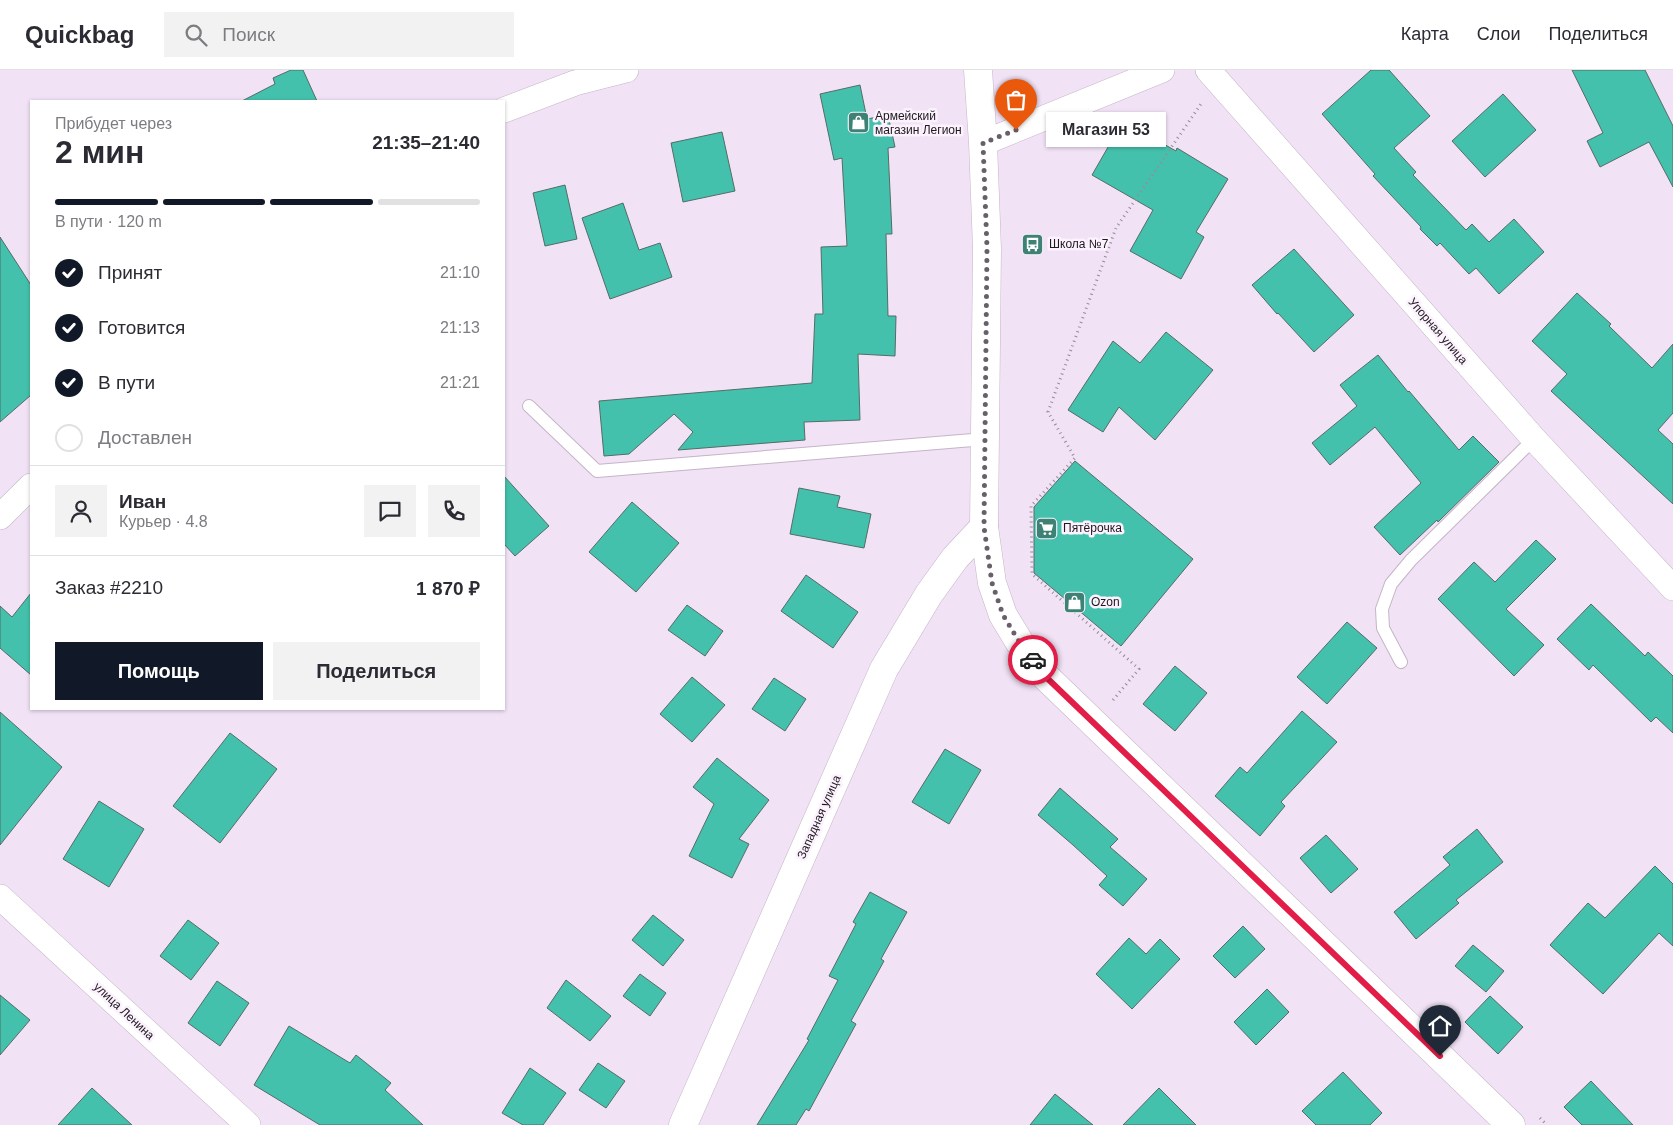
<!DOCTYPE html>
<html lang="ru">
<head>
<meta charset="utf-8">
<style>
	body { margin:0; font-family:Arial,sans-serif; background:#f2f2f3; color:#2b2b33; height:100vh; display:flex; flex-direction:column; font-size:19px; white-space:nowrap }
	* { box-sizing:border-box; margin:0 }
	p { font-size:16px; color:#7c7c81 }
	.icon { flex:none; width:28px; height:28px; fill:none; stroke:currentColor; stroke-width:2; stroke-linecap:round; stroke-linejoin:round }
	.map { position:relative; flex:1; overflow:hidden }
	.side { position:absolute; left:30px; top:30px; width:475px; height:610px; display:flex; flex-direction:column; background:#fff; border-radius:0px; box-shadow:0 1px 4px #0004 }
	.side>* { flex:none }
	.pin { position:absolute; display:grid; place-items:center; width:42px; height:42px; color:#fff; margin:-51px -21px; border-radius:50% 50% 50% 0; rotate:-45deg; box-shadow:0 0 5px #0007 }
	.pin .icon { rotate:45deg }
	.courier { position:absolute; display:grid; place-items:center; width:50px; height:50px; margin:-25px; border:4px solid #e11d48; border-radius:50%; background:#fff; color:#222; box-shadow:0 1px 6px #0007 }
	.bubble { position:absolute; height:35px; border-radius:0px; background:#fff; box-shadow:0 1px 4px #0004; font-size:16px; font-weight:800; line-height:35px; text-align:center }
	.overview em { font-style:normal; font-weight:800 }
	.overview div { display:flex; flex-direction:column-reverse }
	.overview { display:flex; align-items:center; justify-content:space-between; height:85px; padding:0 25px }
	h1 { font-size:32px; font-weight:800; line-height:38px }
	.bar { display:grid; grid-template-columns:repeat(4,1fr); gap:8px 5px; align-content:center; height:60px; padding:0 25px }
	.bar i { height:6px; border-radius:4px; background:#e1e1e2 }
	.bar .active { background:#111827 }
	.bar p { grid-column:span 4 }
	.line { display:flex; align-items:center; gap:12px; padding:0 25px; border-top:1px solid #e1e1e2 }
	.line div { flex:1 }
	.round { display:grid; place-items:center; flex:none; width:52px; height:52px; border-radius:0px; background:#f2f2f3 }
	ol { padding:0 25px; list-style:none }
	li { display:flex; align-items:center; gap:15px; height:55px }
	li p { margin-inline-start:auto }
	li .icon { padding:5px; border-radius:50%; background:#111827; color:#fff; stroke-width:4 }
	li:last-child { color:#7c7c81 }
	li i { width:28px; height:28px; border:2px solid #e1e1e2; border-radius:50% }
	.cta { display:flex; gap:10px; margin-top:auto; padding:10px 25px }
	.cta a { flex:1; height:58px; border-radius:0px; background:#111827; color:#fff; font-size:20px; font-weight:800; line-height:58px; text-align:center }
	.cta a+a { background:#f2f2f3; color:#2b2b33 }
	header { display:flex; align-items:center; gap:30px; box-sizing:border-box; height:70px; padding:0 25px; background:#fff; border-bottom:1px solid #e1e1e2 }
	header strong { font-size:24px }
	nav { display:flex; gap:28px; margin-inline-start:auto; font-size:18px }
	.search { width:350px; height:45px; background:#f2f2f3; display:flex; align-items:center; gap:12px; box-sizing:border-box; padding:0 18px; border-radius:0px; color:#7c7c81; font-size:19px }
	.map>svg:first-child { display:block }
	.building { fill:#44c1ac; stroke:#546c67 }
	.lines { fill:none; stroke-linecap:round; stroke-linejoin:round }
	.lane-casing { stroke:#c3b5c6; stroke-width:14 }
	.street-casing { stroke:#c3b5c6; stroke-width:26 }
	.secondary-casing { stroke:#c3b5c6; stroke-width:29 }
	.path { stroke:#968b99; stroke-width:3; stroke-dasharray:1 4; stroke-linecap:butt }
	.lane { stroke:#fff; stroke-width:12 }
	.street { stroke:#fff; stroke-width:25 }
	.secondary { stroke:#fff; stroke-width:28 }
	.done { stroke:#685f6a; stroke-width:5; stroke-dasharray:0 9 }
	.route { stroke:#e11d48; stroke-width:6 }
	.labels { text-anchor:middle; stroke-width:5; stroke-linejoin:round; paint-order:stroke }
	.poi-label { font-size:12px; fill:#1e181f; stroke:#fbf2fd; text-anchor:start }
	.street-label { font-size:12px; fill:#1e181f; stroke:#fbf2fd }
</style>
</head>
<body>
<header>
<strong>Quickbag</strong>
<div class="search"><svg class="icon" aria-label="search" viewBox="0 0 24 24"><circle cx="10" cy="10" r="6"/><path d="M15 15l6 6"/></svg>Поиск</div>
<nav><a>Карта</a><a>Слои</a><a>Поделиться</a></nav>
</header>
<div class="map">
<svg width="1673" height="1055" viewBox="0 0 1673 1055">
	<rect width="100%" height="100%" fill="#f1e2f5"/>
	<g class="building">
		<path d="M 291,0 L 303,0 L 317,31 L 242,31 L 275,14 L 273,8 Z"/>
		<path d="M 1371,0 L 1389,0 L 1430,46 L 1394,78 L 1416,102 L 1413,105 L 1466,160 L 1472,154 L 1489,172 L 1514,149 L 1544,182 L 1499,224 L 1476,198 L 1469,204 L 1440,173 L 1437,176 L 1420,159 L 1421,157 L 1373,106 L 1375,104 L 1322,44 Z"/>
		<path d="M 1572,0 L 1645,0 L 1673,56 L 1673,117 L 1649,72 L 1600,97 L 1587,71 L 1603,63 Z"/>
		<path d="M 860,15 L 867,49 L 888,45 L 895,77 L 888,78 L 892,164 L 886,164 L 888,246 L 896,246 L 895,286 L 858,284 L 860,350 L 804,352 L 805,370 L 678,380 L 693,362 L 674,344 L 629,384 L 604,386 L 599,331 L 812,313 L 815,244 L 823,244 L 821,177 L 847,176 L 842,88 L 834,90 L 820,24 Z"/>
		<path d="M 1503,24 L 1536,60 L 1485,107 L 1452,71 Z"/>
		<path d="M 1123,51 L 1176,81 L 1177,78 L 1228,109 L 1196,162 L 1204,167 L 1181,209 L 1130,181 L 1153,140 L 1092,105 Z"/>
		<path d="M 722,62 L 735,121 L 683,132 L 671,73 Z"/>
		<path d="M 565,115 L 577,169 L 545,176 L 533,123 Z"/>
		<path d="M 623,133 L 639,180 L 660,173 L 672,207 L 610,229 L 582,148 Z"/>
		<path d="M 0,167 L 31,215 L 31,325 L 0,352 Z"/>
		<path d="M 1294,179 L 1354,245 L 1314,282 L 1278,243 L 1277,244 L 1252,215 Z"/>
		<path d="M 1577,223 L 1611,254 L 1609,256 L 1652,298 L 1673,274 L 1673,343 L 1658,360 L 1673,374 L 1673,434 L 1551,321 L 1567,304 L 1532,271 Z"/>
		<path d="M 1166,262 L 1213,300 L 1155,370 L 1119,337 L 1103,362 L 1068,340 L 1113,271 L 1140,293 Z"/>
		<path d="M 1378,285 L 1408,322 L 1409,321 L 1459,380 L 1473,366 L 1499,392 L 1438,452 L 1437,450 L 1400,485 L 1374,457 L 1421,413 L 1375,357 L 1330,395 L 1312,373 L 1357,336 L 1340,315 Z"/>
		<path d="M 1075,391 L 1193,489 L 1121,576 L 1034,503 L 1034,437 Z"/>
		<path d="M 504,406 L 549,456 L 515,486 L 504,474 Z"/>
		<path d="M 799,418 L 840,426 L 837,437 L 871,444 L 864,478 L 790,464 Z"/>
		<path d="M 632,432 L 679,473 L 636,522 L 589,482 Z"/>
		<path d="M 1536,470 L 1556,489 L 1506,539 L 1544,575 L 1514,606 L 1438,529 L 1474,492 L 1495,512 Z"/>
		<path d="M 806,505 L 858,542 L 833,578 L 781,541 Z"/>
		<path d="M 31,523 L 31,605 L 0,578 L 0,536 L 12,547 Z"/>
		<path d="M 1591,534 L 1645,586 L 1648,582 L 1673,606 L 1673,663 L 1656,647 L 1651,652 L 1593,595 L 1589,600 L 1557,569 Z"/>
		<path d="M 687,535 L 723,561 L 705,586 L 668,560 Z"/>
		<path d="M 1347,552 L 1377,578 L 1327,634 L 1297,607 Z"/>
		<path d="M 1175,596 L 1207,623 L 1175,661 L 1143,634 Z"/>
		<path d="M 692,607 L 725,635 L 692,672 L 660,644 Z"/>
		<path d="M 774,608 L 806,629 L 785,661 L 752,639 Z"/>
		<path d="M 1302,641 L 1337,672 L 1281,732 L 1285,736 L 1260,766 L 1215,726 L 1240,697 L 1247,703 Z"/>
		<path d="M 0,642 L 62,697 L 0,775 Z"/>
		<path d="M 230,663 L 277,699 L 220,773 L 173,736 Z"/>
		<path d="M 945,679 L 981,700 L 949,754 L 912,732 Z"/>
		<path d="M 717,688 L 769,730 L 739,769 L 749,774 L 732,808 L 689,786 L 714,734 L 693,717 Z"/>
		<path d="M 1060,718 L 1118,769 L 1110,777 L 1147,809 L 1123,836 L 1099,815 L 1107,806 L 1073,775 L 1038,745 Z"/>
		<path d="M 99,731 L 144,759 L 109,817 L 63,789 Z"/>
		<path d="M 1477,759 L 1503,792 L 1456,830 L 1459,833 L 1416,869 L 1394,842 L 1450,795 L 1443,787 Z"/>
		<path d="M 1326,765 L 1358,799 L 1331,823 L 1300,788 Z"/>
		<path d="M 1655,796 L 1673,814 L 1673,876 L 1659,863 L 1603,924 L 1550,875 L 1588,833 L 1605,848 Z"/>
		<path d="M 870,822 L 907,842 L 881,889 L 884,891 L 851,951 L 856,954 L 809,1041 L 806,1039 L 796,1055 L 757,1055 L 809,970 L 807,969 L 838,910 L 829,906 L 856,854 L 853,852 Z"/>
		<path d="M 653,845 L 684,870 L 663,896 L 632,870 Z"/>
		<path d="M 188,850 L 219,873 L 191,910 L 160,886 Z"/>
		<path d="M 1243,856 L 1265,879 L 1235,908 L 1213,886 Z"/>
		<path d="M 1129,868 L 1146,884 L 1160,869 L 1180,889 L 1132,939 L 1096,904 Z"/>
		<path d="M 1473,875 L 1504,901 L 1486,922 L 1455,896 Z"/>
		<path d="M 640,904 L 666,923 L 650,946 L 623,926 Z"/>
		<path d="M 566,910 L 611,946 L 590,971 L 547,938 Z"/>
		<path d="M 217,911 L 249,933 L 220,976 L 188,953 Z"/>
		<path d="M 1267,919 L 1289,942 L 1256,975 L 1234,952 Z"/>
		<path d="M 0,925 L 30,950 L 0,985 Z"/>
		<path d="M 1490,926 L 1523,957 L 1498,984 L 1465,952 Z"/>
		<path d="M 289,956 L 350,993 L 356,985 L 391,1013 L 385,1020 L 423,1055 L 320,1055 L 254,1015 Z"/>
		<path d="M 598,993 L 625,1011 L 606,1038 L 579,1020 Z"/>
		<path d="M 530,998 L 566,1023 L 543,1055 L 523,1055 L 502,1043 Z"/>
		<path d="M 1343,1002 L 1382,1043 L 1370,1055 L 1316,1055 L 1302,1041 Z"/>
		<path d="M 1591,1011 L 1633,1055 L 1582,1055 L 1564,1037 Z"/>
		<path d="M 92,1018 L 132,1055 L 58,1055 Z"/>
		<path d="M 1159,1018 L 1196,1055 L 1123,1055 Z"/>
		<path d="M 1055,1024 L 1093,1055 L 1030,1055 Z"/>
	</g>
	<g class="lines">
		<defs>
			<g id="lane">
				<path d="M 529,336 L 597,401 L 985,369"/>
				<path d="M 1401,592 L 1383,558 L 1382,539 L 1391,514 L 1411,490 L 1534,369"/>
			</g>
			<g id="street">
				<path d="M 1208,0 L 1534,369 L 1673,518"/>
				<path d="M 504,40 L 575,13 L 626,0"/>
				<path d="M 983,73 L 1162,0"/>
				<path d="M 0,447 L 31,416"/>
				<path d="M 0,827 L 248,1055"/>
			</g>
			<g id="secondary">
				<path d="M 978,0 L 983,73 L 987,179 L 984,457 L 992,513 L 1003,545 L 1023,578 L 1047,608 L 1511,1055"/>
				<path d="M 683,1055 L 884,599 L 929,524 L 955,488 L 984,457"/>
			</g>
		</defs>
		<use href="#lane" class="lane-casing"/>
		<use href="#street" class="street-casing"/>
		<use href="#secondary" class="secondary-casing"/>
		<g class="path">
			<path d="M 1113,630 L 1139,599 L 1032,504 L 1031,436 L 1075,388 L 1048,342 L 1116,158 L 1201,34"/>
			<path d="M 1540,1048 L 1547,1055"/>
		</g>
		<use href="#lane" class="lane"/>
		<use href="#street" class="street"/>
		<use href="#secondary" class="secondary"/>
	</g>
	<g class="lines">
		<path class="done" d="M 1016,60 L 983,73 L 987,178 L 984,457 L 992,513 L 1003,545 L 1023,578 L 1033,590"/>
		<path class="route" d="M 1033,590 L 1047,608 L 1440,986"/>
	</g>
	<defs>
		<symbol id="shop-square" viewBox="-11 -11 22 22"><rect x="-9" y="-9" width="18" height="18" rx="4" fill="#3e8275" stroke="#fbf2fd"/><path d="M-5-2.5h2.3a2.7 3.5 0 0 1 5.4 0H5L5.5 6h-11ZM-1.5-2.5h3a1.5 2.3 0 0 0-3 0Z" fill="#fff"/></symbol>
		<symbol id="bus-square" viewBox="-11 -11 22 22"><rect x="-9" y="-9" width="18" height="18" rx="4" fill="#3e8275" stroke="#fbf2fd"/><path d="M-5-6H5V4H4V6H2V4H-2V6H-4V4H-5ZM-3.5-4V0h7V-4ZM-3.5 1.2v1.5H-2V1.2ZM2 1.2v1.5H3.5V1.2Z" fill="#fff"/></symbol>
		<symbol id="supermarket-square" viewBox="-11 -11 22 22"><rect x="-9" y="-9" width="18" height="18" rx="4" fill="#3e8275" stroke="#fbf2fd"/><path d="M-6-5.5h2.5l.6 2H6L4.5 2H-2.5L-4.4-4H-6ZM-1.5 3.2a1.3 1.3 0 1 0 .1 0ZM3 3.2a1.3 1.3 0 1 0 .1 0Z" fill="#fff"/></symbol>
	</defs>
	<g fill-rule="evenodd">
		<use href="#shop-square" x="846" y="40" width="25" height="25"/>
		<use href="#bus-square" x="1020" y="162" width="25" height="25"/>
		<use href="#supermarket-square" x="1034" y="446" width="25" height="25"/>
		<use href="#shop-square" x="1062" y="520" width="25" height="25"/>
	</g>
	<g class="labels">
		<g class="poi-label">
			<text x="875" y="50">Армейский<tspan x="875" dy="14">магазин Легион</tspan></text>
			<text x="1049" y="178">Школа №7</text>
			<text x="1063" y="462">Пятёрочка</text>
			<text x="1091" y="536">Ozon</text>
		</g>
		<g class="street-label">
			<text transform="translate(1438 261) rotate(49)" y="4">Упорная улица</text>
			<text transform="translate(819 747) rotate(-66)" y="4">Западная улица</text>
			<text transform="translate(124 941) rotate(43)" y="4">улица Ленина</text>
		</g>
	</g>
</svg>
<div class="pin" style="left:1016px;top:60px;background:#ea580c"><svg class="icon" aria-label="bag" viewBox="0 0 24 24"><path d="M5 8h14l-1 12H6zM9 8a3 3 0 0 1 6 0"/></svg></div>
<div class="pin" style="left:1440px;top:986px;background:#1f2937"><svg class="icon" aria-label="home" viewBox="0 0 24 24"><path d="M3 11l9-7 9 7M6 9v11h12V9"/></svg></div>
<div class="courier" style="left:1033px;top:590px"><svg class="icon" aria-label="car" viewBox="0 0 24 24"><path d="M5 17H2v-5l4-1 3-4h7l3 4 3 1v5h-3M9 17h6M6 11h13"/><circle cx="7" cy="17" r="2"/><circle cx="17" cy="17" r="2"/></svg></div>
<div class="bubble" style="left:1046px;top:42px;width:120px">Магазин 53</div>
<section class="side">
<div class="overview"><div><h1>2 мин</h1><p>Прибудет через</p></div><em>21:35–21:40</em></div>
<div class="bar"><i class="active"></i><i class="active"></i><i class="active"></i><i></i><p>В пути · 120 m</p></div>
<ol>
<li><svg class="icon" aria-label="check" viewBox="0 0 24 24"><path d="M5 12l5 5 9-10"/></svg>Принят<p>21:10</p></li>
<li><svg class="icon" aria-label="check" viewBox="0 0 24 24"><path d="M5 12l5 5 9-10"/></svg>Готовится<p>21:13</p></li>
<li><svg class="icon" aria-label="check" viewBox="0 0 24 24"><path d="M5 12l5 5 9-10"/></svg>В пути<p>21:21</p></li>
<li><i></i>Доставлен</li>
</ol>
<div class="line" style="height:90px"><a class="round"><svg class="icon" aria-label="person" viewBox="0 0 24 24"><circle cx="12" cy="8" r="4"/><path d="M4 21q1-7 8-7t8 7"/></svg></a><div><b>Иван</b><p>Курьер · 4.8</p></div><a class="round"><svg class="icon" aria-label="chat" viewBox="0 0 24 24"><path d="M4 5h16v11H9l-5 4z"/></svg></a><a class="round"><svg class="icon" aria-label="phone" viewBox="0 0 24 24"><path d="M5 4h4l2 5-3 2q2 4 5 5l2-3 5 2v4C11 20 4 13 5 4z"/></svg></a></div>
<div class="line" style="height:65px"><div>Заказ #2210</div><b>1 870 ₽</b></div>
<div class="cta"><a>Помощь</a><a>Поделиться</a></div>
</section>
</div>
</body>
</html>
